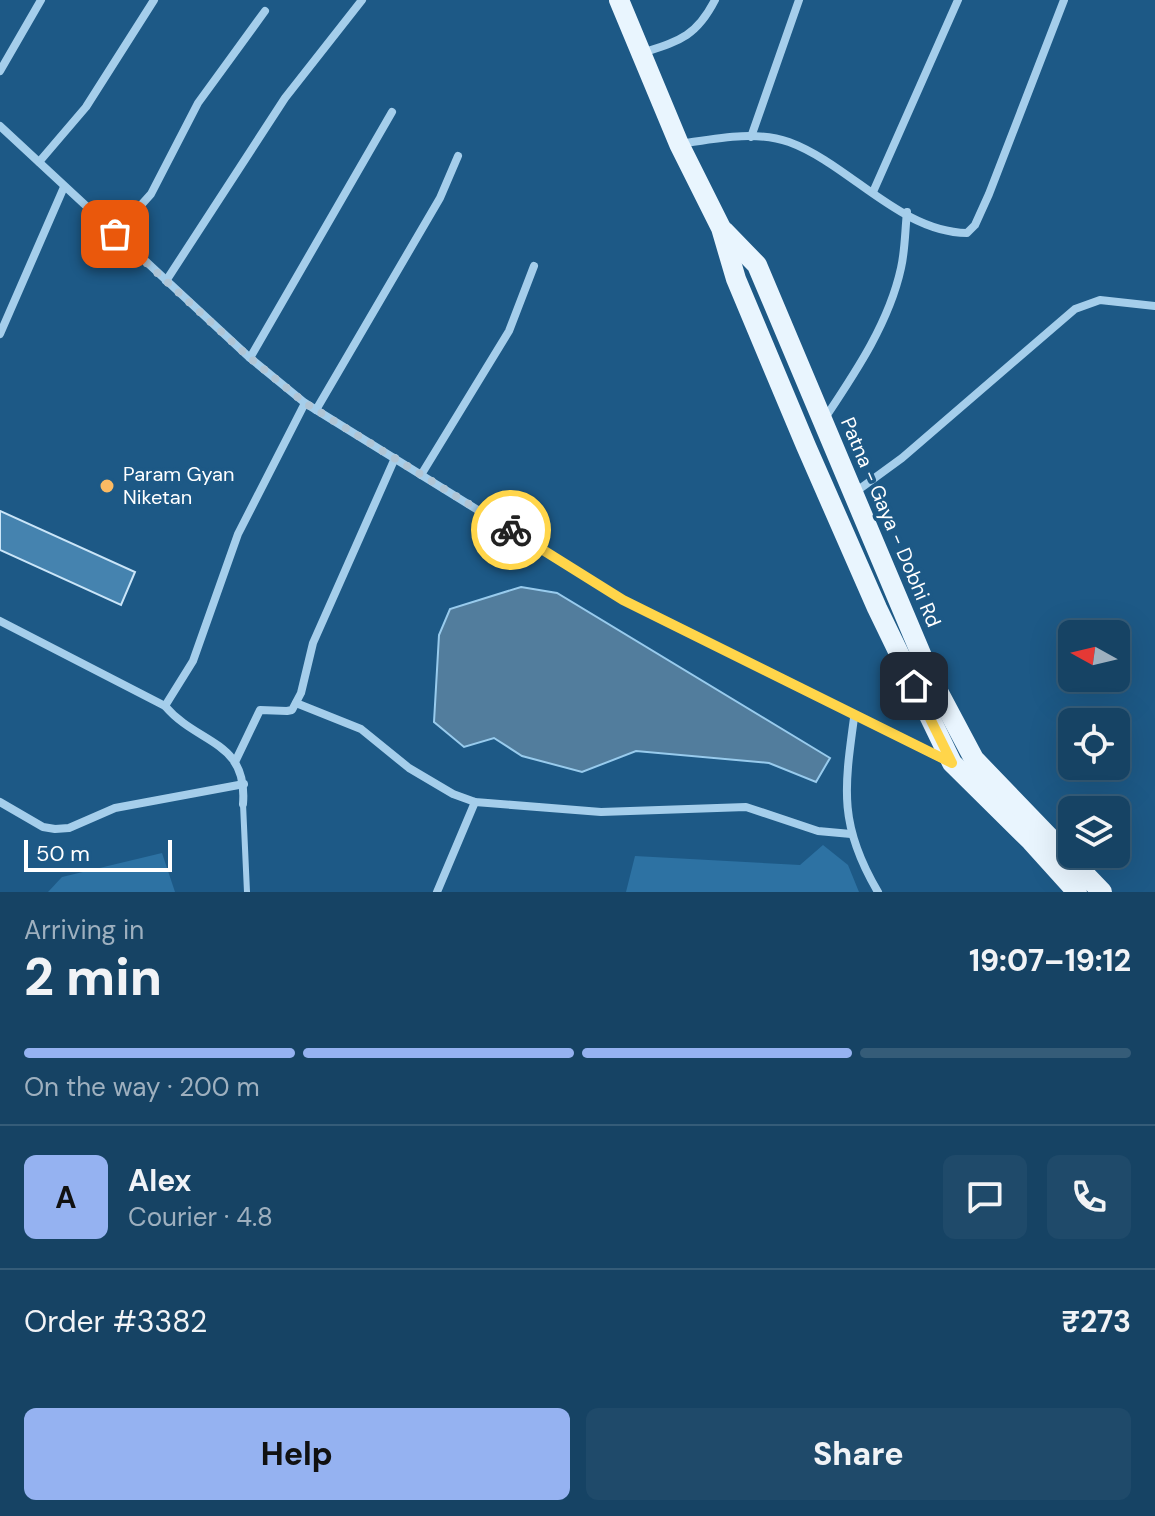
<!DOCTYPE html>
<html lang="en">
<head>
<meta charset="utf-8">
<style>
	body { margin:0; font-family:"DM Sans",sans-serif; background:#1f4a6a; color:#f1f3f6; height:100vh; display:flex; flex-direction:column; font-size:30px; white-space:nowrap }
	* { box-sizing:border-box; margin:0 }
	p { font-size:26px; color:#9eb0bf }
	.icon { flex:none; width:44px; height:44px; fill:none; stroke:currentColor; stroke-width:2; stroke-linecap:round; stroke-linejoin:round }
	.map { position:relative; height:892px; overflow:hidden }
	.details { display:flex; flex-direction:column; background:#164364; flex:1 }
	.details>* { flex:none }
	.needle { width:52px; rotate:278deg }
	.buttons { position:absolute; left:1058px; top:620px; display:grid; gap:16px }
	.buttons a { display:grid; place-items:center; width:72px; height:72px; border-radius:12px; background:#164364; box-shadow:0 8px 32px #0002,0 0 0 2px #355c78; font-size:40px }
	.scale { position:absolute; left:24px; bottom:20px; width:148px; box-sizing:border-box; padding-left:8px; border:4px solid #fff; border-top:0; font-size:22px; line-height:28px; white-space:nowrap; color:#fff; -webkit-text-stroke:6px #1d5986; paint-order:stroke }
	.pin { position:absolute; display:grid; place-items:center; width:68px; height:68px; color:#fff; margin:-34px; border-radius:16px; box-shadow:0 4px 12px #0006 }
	.courier { position:absolute; display:grid; place-items:center; width:80px; height:80px; margin:-40px; border:6px solid #ffd54a; border-radius:50%; background:#fff; color:#222; box-shadow:0 2px 10px #0007 }
	.headline em { font-style:normal; font-weight:800 }
	.headline div { display:flex; flex-direction:column-reverse }
	.headline { display:flex; align-items:center; justify-content:space-between; height:136px; padding:0 24px }
	h1 { font-size:52px; font-weight:800; line-height:60px }
	.bar { display:grid; grid-template-columns:repeat(4,1fr); gap:12px 8px; align-content:center; height:96px; padding:0 24px }
	.bar i { height:10px; border-radius:6px; background:#355c78 }
	.bar .active { background:#95b2f1 }
	.bar p { grid-column:span 4 }
	.line { display:flex; align-items:center; gap:20px; padding:0 24px; border-top:2px solid #355c78 }
	.line div { flex:1 }
	.round { display:grid; place-items:center; flex:none; width:84px; height:84px; border-radius:12px; background:#1f4a6a }
	.primary-button { display:flex; gap:16px; margin-top:auto; padding:16px 24px }
	.primary-button a { flex:1; height:92px; border-radius:12px; background:#95b2f1; color:#111; font-size:32px; font-weight:800; line-height:92px; text-align:center }
	.primary-button a+a { background:#1f4a6a; color:#f1f3f6 }
	.map>svg:first-child { display:block }
	.green { fill:#2d72a3 }
	.water { fill:#527d9d; stroke:#98cbed; stroke-width:2 }
	.building { fill:#4583af; stroke:#cae5f8; stroke-width:2 }
	.lines { fill:none; stroke-linecap:round; stroke-linejoin:round }
	.lane { stroke:#a5ceeb; stroke-width:6 }
	.street { stroke:#a5ceeb; stroke-width:8 }
	.primary { stroke:#e9f5fe; stroke-width:20 }
	.done { stroke:#b0c5d5; stroke-width:8; stroke-dasharray:0 14.4 }
	.route { stroke:#ffd54a; stroke-width:10 }
	.poi-dot { fill:#fbba63; stroke:#1d5986; stroke-width:3 }
	.labels { text-anchor:middle; stroke-width:7; stroke-linejoin:round; paint-order:stroke }
	.poi-label { font-size:20px; fill:#fff; stroke:#1d5986; text-anchor:start }
	.street-label { font-size:20px; fill:#fff; stroke:#1d5986 }
</style>
</head>
<body>
<div class="map">
<svg width="1155" height="892" viewBox="0 0 1155 892">
	<rect width="100%" height="100%" fill="#1d5986"/>
	<g class="green">
		<path d="M 823,845 L 848,865 L 859,892 L 626,892 L 635,856 L 800,865 Z"/>
		<path d="M 162,853 L 175,892 L 48,892 L 62,877 Z"/>
	</g>
	<path class="water" d="M 521,587 L 557,593 L 830,758 L 816,782 L 769,763 L 636,751 L 582,772 L 522,756 L 494,738 L 464,747 L 434,722 L 439,635 L 450,609 Z"/>
	<path class="building" d="M 0,511 L 135,572 L 121,605 L 0,550 Z"/>
	<g class="lines">
		<path class="lane" d="M 243,804 L 247,892"/>
		<g class="street">
			<path d="M 642,53 C 679,41 696,37 715,0"/>
			<path d="M 0,71 L 41,0"/>
			<path d="M 0,126 L 250,358 L 305,403 L 623,600 L 947,761"/>
			<path d="M 751,137 L 799,0"/>
			<path d="M 679,144 C 714,139 754,130 789,142 C 849,164 900,232 967,233 L 975,225 L 989,194 L 1064,0"/>
			<path d="M 39,162 L 86,107 L 154,0"/>
			<path d="M 873,192 L 958,0"/>
			<path d="M 115,234 L 151,194 L 198,103 L 265,11"/>
			<path d="M 166,281 L 285,98 L 362,0"/>
			<path d="M 0,334 L 64,187"/>
			<path d="M 250,358 L 392,112"/>
			<path d="M 316,410 L 440,198 L 458,156"/>
			<path d="M 825,418 C 855,373 889,323 901,268 C 905,251 905,231 907,212"/>
			<path d="M 421,475 L 509,331 L 534,266"/>
			<path d="M 854,493 L 902,458 L 1075,309 L 1100,300 L 1155,306"/>
			<path d="M 0,621 L 165,706"/>
			<path d="M 296,703 L 361,729 L 409,768 L 453,794 L 475,802 L 601,812 L 746,807 L 818,831 L 851,834"/>
			<path d="M 854,718 C 844,790 839,826 878,892"/>
			<path d="M 236,760 L 260,710 L 287,711 L 292,710 L 301,693 L 313,643 L 395,458"/>
			<path d="M 0,802 L 43,827 L 55,829 L 69,828 L 115,808 L 244,784"/>
			<path d="M 243,804 C 248,740 198,745 165,706 L 193,661 L 238,534 L 305,403"/>
			<path d="M 437,892 L 475,802"/>
		</g>
		<g class="primary">
			<path d="M 619,0 L 679,144 L 721,228 L 736,279 L 806,446 L 877,608 L 952,763 L 1031,841 L 1077,892"/>
			<path d="M 724,231 L 757,265 L 932,680 L 974,759 L 1102,892"/>
		</g>
	</g>
	<g class="lines">
		<path class="done" d="M 115,234 L 250,358 L 305,403 L 511,530"/>
		<path class="route" d="M 511,530 L 623,600 L 952,763 L 914,686"/>
	</g>
	<circle class="poi-dot" cx="107" cy="486" r="8"/>
	<g class="labels">
		<g class="poi-label">
			<text x="123" y="481">Param Gyan<tspan x="123" dy="23">Niketan</tspan></text>
		</g>
		<g class="street-label">
			<text transform="translate(891 522) rotate(67)" y="7">Patna - Gaya - Dobhi Rd</text>
		</g>
	</g>
</svg>
<div class="buttons">
<a><svg class="needle" viewBox="-14 -14 28 28"><path d="M0-13l5 13h-10z" fill="#e53935"/><path d="M0 13l5-13h-10z" fill="#9eb0bf"/></svg></a>
<a><svg class="icon" aria-label="locate" viewBox="0 0 24 24"><circle cx="12" cy="12" r="6"/><path d="M12 2v4M12 18v4M2 12h4M18 12h4"/></svg></a>
<a><svg class="icon" aria-label="layers" viewBox="0 0 24 24"><path d="M12 4l9 5-9 5-9-5zM3 14l9 5 9-5"/></svg></a>
</div>
<div class="scale">50 m</div>
<div class="pin" style="left:115px;top:234px;background:#ea580c"><svg class="icon" aria-label="bag" viewBox="0 0 24 24"><path d="M5 8h14l-1 12H6zM9 8a3 3 0 0 1 6 0"/></svg></div>
<div class="pin" style="left:914px;top:686px;background:#1f2937"><svg class="icon" aria-label="home" viewBox="0 0 24 24"><path d="M3 11l9-7 9 7M6 9v11h12V9"/></svg></div>
<div class="courier" style="left:511px;top:530px"><svg class="icon" aria-label="bike" viewBox="0 0 24 24"><circle cx="6" cy="16" r="4"/><circle cx="18" cy="16" r="4"/><path d="M6 16l4-8h5l3 8M10 8l3 8H6M13 5h3"/></svg></div>
</div>
<section class="details">
<div class="headline"><div><h1>2 min</h1><p>Arriving in</p></div><em>19:07–19:12</em></div>
<div class="bar"><i class="active"></i><i class="active"></i><i class="active"></i><i></i><p>On the way · 200 m</p></div>
<div class="line" style="height:144px"><b class="round" style="background:#95b2f1;color:#111">A</b><div><b>Alex</b><p>Courier · 4.8</p></div><a class="round"><svg class="icon" aria-label="chat" viewBox="0 0 24 24"><path d="M4 5h16v11H9l-5 4z"/></svg></a><a class="round"><svg class="icon" aria-label="phone" viewBox="0 0 24 24"><path d="M5 4h4l2 5-3 2q2 4 5 5l2-3 5 2v4C11 20 4 13 5 4z"/></svg></a></div>
<div class="line" style="height:104px"><div>Order #3382</div><b>₹273</b></div>
<div class="primary-button"><a>Help</a><a>Share</a></div>
</section>
</body>
</html>
